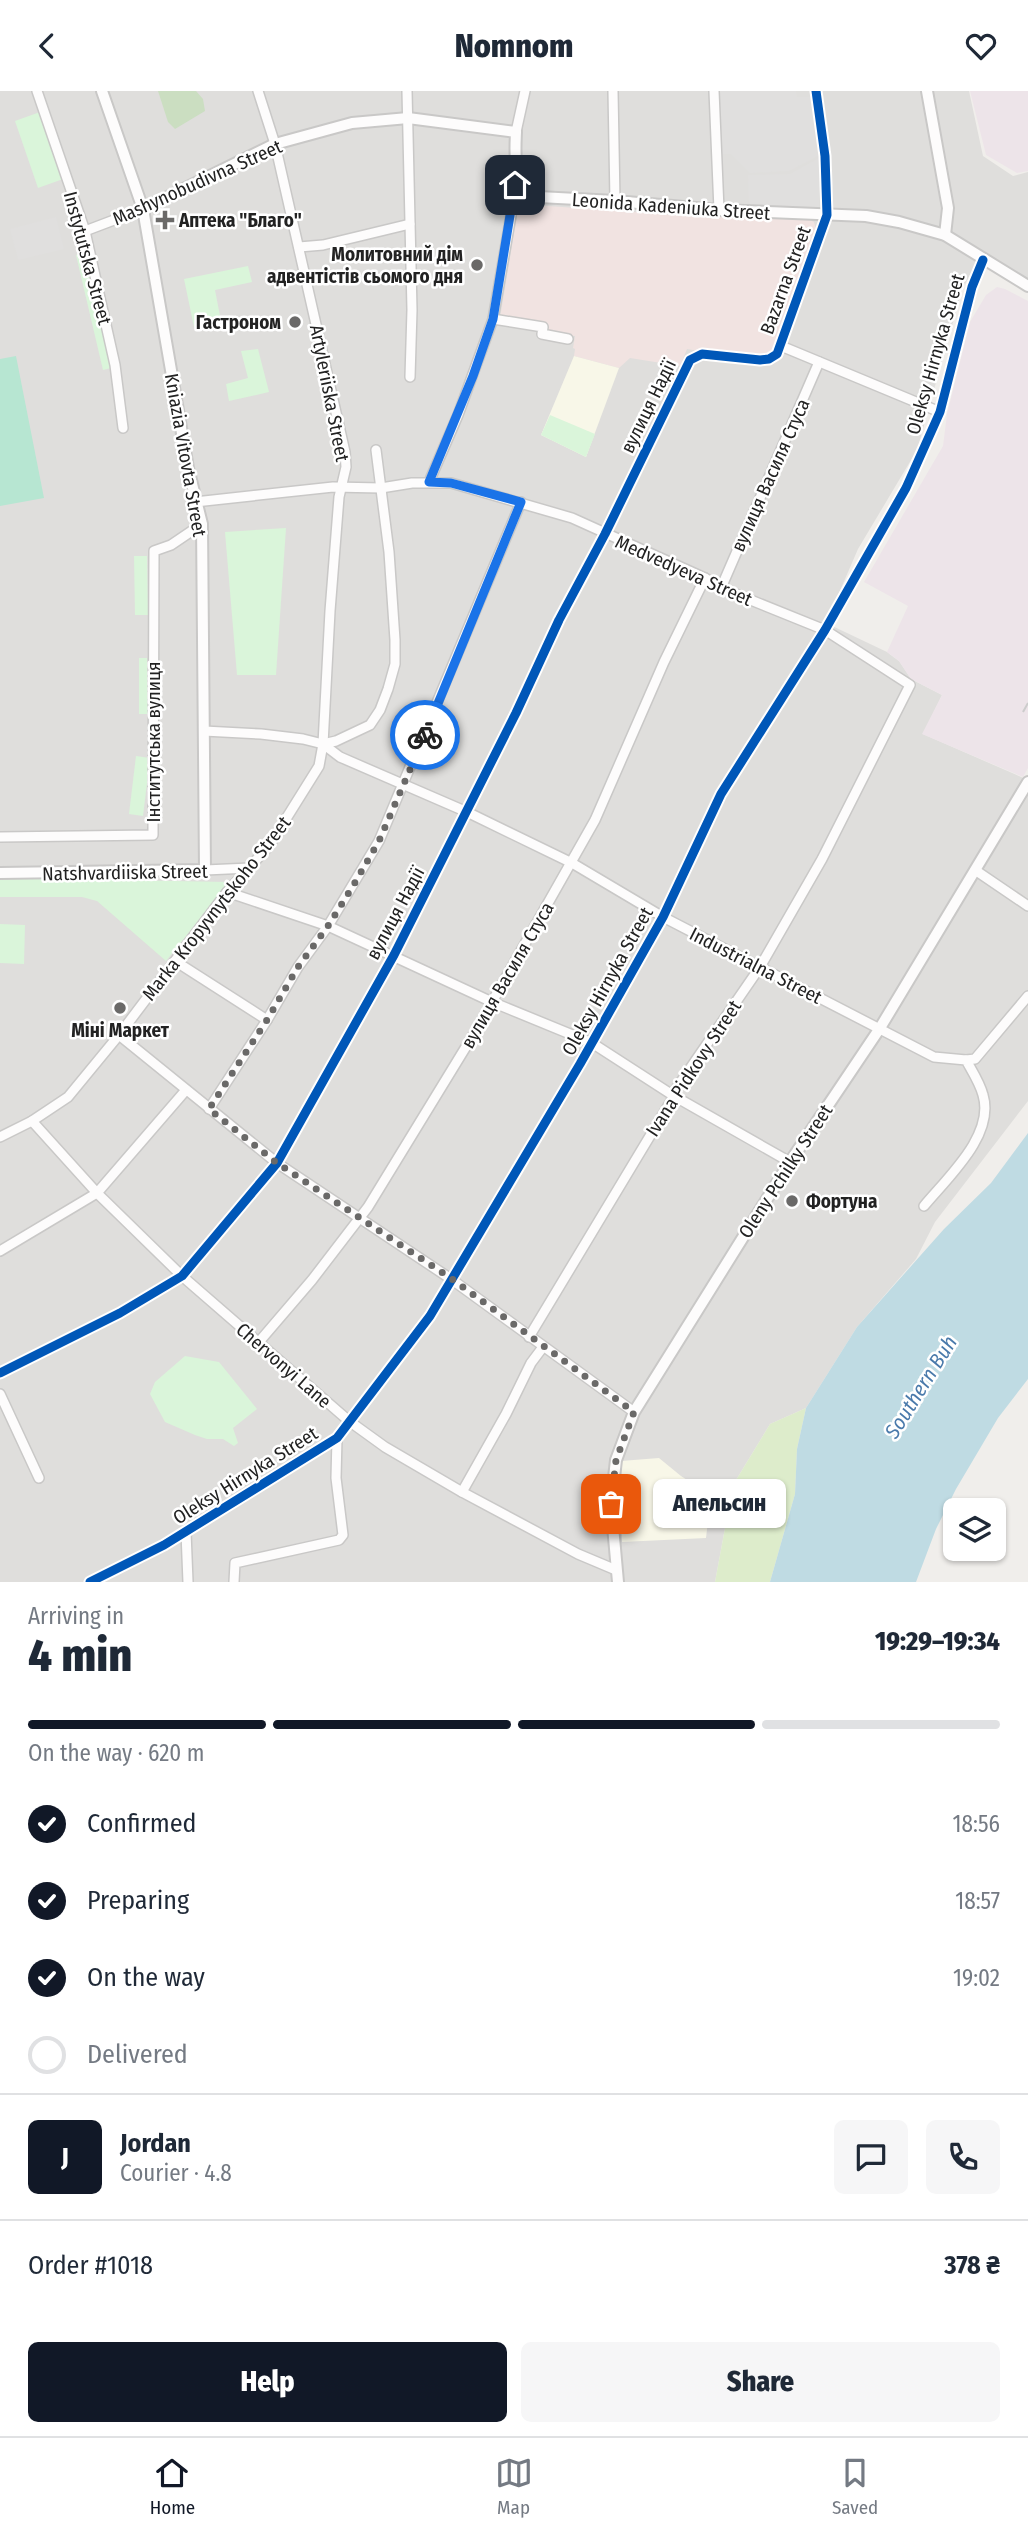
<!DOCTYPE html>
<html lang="en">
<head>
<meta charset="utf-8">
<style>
	body { margin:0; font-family:"Fira Sans Condensed",sans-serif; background:#f6f6f7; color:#1f2937; height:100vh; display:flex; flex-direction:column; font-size:26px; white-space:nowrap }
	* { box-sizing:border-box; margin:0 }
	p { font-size:23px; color:#747a83 }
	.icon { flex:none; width:38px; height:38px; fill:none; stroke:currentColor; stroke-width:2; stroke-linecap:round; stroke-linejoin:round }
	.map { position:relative; height:1491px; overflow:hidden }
	.drawer { display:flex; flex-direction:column; background:#fff; flex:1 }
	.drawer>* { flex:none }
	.buttons { position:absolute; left:943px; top:1407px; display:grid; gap:14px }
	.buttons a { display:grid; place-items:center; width:63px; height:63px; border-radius:10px; background:#fff; box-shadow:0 2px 5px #0004; font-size:35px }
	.pin { position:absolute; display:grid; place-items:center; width:60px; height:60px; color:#fff; margin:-30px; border-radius:14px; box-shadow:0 4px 10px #0006 }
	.courier { position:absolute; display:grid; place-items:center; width:70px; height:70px; margin:-35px; border:5px solid #1a73e8; border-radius:50%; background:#fff; color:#222; box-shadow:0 2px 9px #0007 }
	.bubble { position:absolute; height:49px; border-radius:10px; background:#fff; box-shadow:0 2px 5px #0004; font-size:23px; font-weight:800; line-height:49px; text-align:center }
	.overview em { font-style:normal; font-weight:800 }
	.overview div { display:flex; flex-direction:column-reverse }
	.overview { display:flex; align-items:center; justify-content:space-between; height:119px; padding:0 28px }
	h1 { font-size:46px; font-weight:800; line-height:52px }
	.bar { display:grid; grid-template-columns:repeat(4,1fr); gap:10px 7px; align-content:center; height:84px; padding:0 28px }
	.bar i { height:9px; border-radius:5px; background:#e0e1e3 }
	.bar .selected { background:#111827 }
	.bar p { grid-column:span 4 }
	.line { display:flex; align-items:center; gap:18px; padding:0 28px; border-top:2px solid #e0e1e3 }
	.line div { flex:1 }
	.round { display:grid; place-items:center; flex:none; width:74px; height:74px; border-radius:10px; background:#f6f6f7 }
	ol { padding:0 28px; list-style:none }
	li { display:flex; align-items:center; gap:21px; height:77px }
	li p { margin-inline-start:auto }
	li .icon { padding:7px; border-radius:50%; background:#111827; color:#fff; stroke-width:4 }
	li:last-child { color:#747a83 }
	li i { width:38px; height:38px; border:4px solid #e0e1e3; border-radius:50% }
	.button { display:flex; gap:14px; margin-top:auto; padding:14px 28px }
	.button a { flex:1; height:80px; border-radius:10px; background:#111827; color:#fff; font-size:28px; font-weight:800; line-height:80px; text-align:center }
	.button a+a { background:#f6f6f7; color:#1f2937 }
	header { display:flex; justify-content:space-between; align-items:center; height:91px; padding:0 28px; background:#fff; font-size:32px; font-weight:800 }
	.tab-bar { display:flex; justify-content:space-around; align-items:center; height:98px; border-top:2px solid #e0e1e3; background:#fff; font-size:19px; color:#747a83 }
	.tab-bar a { display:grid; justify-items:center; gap:4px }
	.tab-bar .selected { color:#111827 }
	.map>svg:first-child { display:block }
	.residential { fill:#dfdedc }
	.commercial { fill:#f1e3e1 }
	.industrial { fill:#ede4e9 }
	.education { fill:#f8f7e8 }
	.grass { fill:#ddeccb }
	.forest { fill:#cbdec1 }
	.park { fill:#daf5da }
	.pitch { fill:#b7e6d2 }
	.parking { fill:#e0dfde }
	.water { fill:#bfdbe3 }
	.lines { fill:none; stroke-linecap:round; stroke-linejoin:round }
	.minor-casing { stroke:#c9c8c7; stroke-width:12 }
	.tertiary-casing { stroke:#c9c8c7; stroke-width:14 }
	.minor { stroke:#fdfcfc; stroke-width:9 }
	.tertiary { stroke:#fdfcfc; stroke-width:10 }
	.rail { stroke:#ccc; stroke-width:2; stroke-dasharray:14 14; stroke-linecap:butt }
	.cycleway-casing { stroke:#fff; stroke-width:13 }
	.cycleway { stroke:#0057b8; stroke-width:9 }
	.done { stroke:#6a6968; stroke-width:7; stroke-dasharray:0 12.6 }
	.route { stroke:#1a73e8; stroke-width:9 }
	.poi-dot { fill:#6a6968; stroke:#fff; stroke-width:2.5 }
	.labels { text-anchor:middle; stroke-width:5; stroke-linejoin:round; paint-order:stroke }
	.street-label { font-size:19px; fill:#222; stroke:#fff }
	.poi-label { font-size:19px; font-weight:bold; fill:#222; stroke:#fff; text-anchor:start }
	.water-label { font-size:21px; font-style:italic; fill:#4a7aab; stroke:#fff }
</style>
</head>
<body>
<header><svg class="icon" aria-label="back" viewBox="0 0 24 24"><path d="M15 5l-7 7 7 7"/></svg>Nomnom<svg class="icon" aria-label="heart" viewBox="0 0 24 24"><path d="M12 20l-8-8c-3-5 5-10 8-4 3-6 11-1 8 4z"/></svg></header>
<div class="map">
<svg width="1028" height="1491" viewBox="0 0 1028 1491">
	<rect width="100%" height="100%" fill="#f0eeeb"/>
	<path class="residential" d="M 0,0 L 969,0 L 983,65 L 1013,85 L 1028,81 L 1028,189 L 985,167 L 977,170 L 962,199 L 917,359 L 858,458 L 826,532 L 887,561 L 899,570 L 911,588 L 942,604 L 923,643 L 1028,689 L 1028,1010 L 935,1131 L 916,1168 L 857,1236 L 806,1317 L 770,1333 L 733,1394 L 715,1491 L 0,1491 Z"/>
	<path class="commercial" d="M 519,113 L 706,126 L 707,123 L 810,129 L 814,131 L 816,138 L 776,261 L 770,265 L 723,264 L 687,258 L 680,275 L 630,267 L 619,277 L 574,265 L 575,258 L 573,257 L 575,245 L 548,242 L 548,233 L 500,227 Z"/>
	<g class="industrial">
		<path d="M 970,0 L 1028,0 L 1028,80 L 1017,82 L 986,64 Z"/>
		<path d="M 997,196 L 1005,198 L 1028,210 L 1028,677 L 1023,686 L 922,643 L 942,604 L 911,588 L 899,570 L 887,561 L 908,515 L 864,491 L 943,355 L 947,323 L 970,231 L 986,204 Z"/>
	</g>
	<g class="education">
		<path d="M 574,265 L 619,277 L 586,366 L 541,344 Z"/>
		<path d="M 659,1367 L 681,1385 L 707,1402 L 710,1413 L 706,1447 L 622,1451 L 621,1370 Z"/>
	</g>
	<path class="grass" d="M 806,1317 L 797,1358 L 795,1403 L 770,1491 L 715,1491 L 733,1394 L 770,1333 Z"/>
	<path class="forest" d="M 158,0 L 196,0 L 203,8 L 205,20 L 175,38 L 168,31 Z"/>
	<g class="park">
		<path d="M 40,21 L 63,88 L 38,97 L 15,30 Z"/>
		<path d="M 87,161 L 111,277 L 103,279 L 76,164 Z"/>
		<path d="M 248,175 L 252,191 L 215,199 L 221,230 L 194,236 L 184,188 Z"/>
		<path d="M 258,258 L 269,301 L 229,310 L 226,293 L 248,287 L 241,260 Z"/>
		<path d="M 550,324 L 595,343 L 586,366 L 541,344 Z"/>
		<path d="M 286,437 L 276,584 L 237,584 L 225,441 Z"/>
		<path d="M 134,465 L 147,465 L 148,524 L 135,524 Z"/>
		<path d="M 139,567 L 147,567 L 148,623 L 139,623 Z"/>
		<path d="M 136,665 L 150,667 L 143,725 L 129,723 Z"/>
		<path d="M 0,787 L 229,791 L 166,870 L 97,810 L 82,806 L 0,806 Z"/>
		<path d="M 0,833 L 25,834 L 24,873 L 0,872 Z"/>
		<path d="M 185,1265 L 219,1271 L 257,1318 L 233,1337 L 238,1352 L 234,1355 L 223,1348 L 207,1348 L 195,1344 L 165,1331 L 150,1303 L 155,1291 Z"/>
	</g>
	<path class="pitch" d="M 16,265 L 44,407 L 0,415 L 0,268 Z"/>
	<g class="parking">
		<path d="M 718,0 L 796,0 L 797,6 L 810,6 L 818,65 L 789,80 L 750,82 L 731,63 L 722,63 Z"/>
		<path d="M 819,67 L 819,118 L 749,115 L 748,84 L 790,83 Z"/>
		<path d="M 56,126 L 64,158 L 18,169 L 10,138 Z"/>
	</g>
	<path class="water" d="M 1028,1042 L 1028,1288 L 998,1327 L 956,1398 L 936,1438 L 916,1491 L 770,1491 L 795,1403 L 797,1358 L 806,1317 L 857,1236 L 944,1138 L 991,1092 Z"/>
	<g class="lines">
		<defs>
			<g id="minor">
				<path d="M 37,0 L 85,140 L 115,274 L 123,337"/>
				<path d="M 258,0 L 275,53 L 345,361 L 346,376 L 339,406 L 330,520 L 323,653"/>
				<path d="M 407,0 L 412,219 L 410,286"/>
				<path d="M 613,0 L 615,110"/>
				<path d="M 714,0 L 719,119"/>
				<path d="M 516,41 L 525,0"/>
				<path d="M 85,140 L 143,118"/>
				<path d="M 299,156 L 323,154 L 410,133"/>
				<path d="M 493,228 L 543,236 L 542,243 L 568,248"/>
				<path d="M 781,255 L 940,321"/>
				<path d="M 429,391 L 458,324 L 493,228 L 518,84"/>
				<path d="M 195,411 L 333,396 L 381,397 L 412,392 L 451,392 L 572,427 L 705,487 L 721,497 L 825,539 L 910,594 L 822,768 L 760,876 L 676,998 L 674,1005 L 529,1246"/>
				<path d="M 721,497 L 819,271"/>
				<path d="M 204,640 L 261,643 L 303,648 L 323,653 L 340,666 L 467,721 L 572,772 L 663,826 L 934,966 L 966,969 C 972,980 980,992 983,1004 C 995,1044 948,1086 924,1115"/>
				<path d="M 0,746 L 153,744 L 154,460 L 171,454 L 202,433"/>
				<path d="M 205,779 L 250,777"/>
				<path d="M 975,779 L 1028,815"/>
				<path d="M 227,801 L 328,835 L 492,911 L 592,952 L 674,1005 L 790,1071"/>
				<path d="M 175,870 L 267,929"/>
				<path d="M 119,944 L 277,1072 L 451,1188 L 634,1321"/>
				<path d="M 966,969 L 975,968 L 1028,905"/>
				<path d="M 209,1018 L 267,929 L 298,876 L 328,835 L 379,750 L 521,411"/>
				<path d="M 32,1030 L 97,1102 L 182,1185 L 349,1330 L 385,1356 L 462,1401 L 578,1463 L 616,1479"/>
				<path d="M 0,1046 L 32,1030 L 68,1006 L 119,944 L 227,801 L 269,755 L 319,675 L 323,653 L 336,650 L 370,634 L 380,619 L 388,598 L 395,573 L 395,549 L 389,461 L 376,359"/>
				<path d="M 0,1160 L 97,1102 L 186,999"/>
				<path d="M 258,1252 L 312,1189 L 368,1116 L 475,941 L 595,729 L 664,571 L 705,487"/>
				<path d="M 0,1282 L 120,1222 L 182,1185 L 277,1072 L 394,864 L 516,622 L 559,529 L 605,443 L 690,269 L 702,263 L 760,269 L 769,268 L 777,263 L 827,124 L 825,65 L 816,0"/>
				<path d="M 0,1303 L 39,1387"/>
				<path d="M 462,1401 L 506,1323 L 531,1272 L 543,1256"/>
				<path d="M 186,1441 L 188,1491"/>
				<path d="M 90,1491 L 164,1454 L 337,1347 L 430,1225 L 580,973 L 663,826 L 721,703 L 825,539 L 906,397 L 940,321 L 972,196 L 983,169"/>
				<path d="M 234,1491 L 235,1472 L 339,1449 L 343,1444 L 336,1387 L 337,1347"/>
			</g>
			<g id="tertiary">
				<path d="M 927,0 L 948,117 L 945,144"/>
				<path d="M 143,118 L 275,53 L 352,32 L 408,27 L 516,41 C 515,65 512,95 539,106 L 615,110 L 719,119 L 866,125 L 899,131 L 945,144 L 1028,195"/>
				<path d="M 0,782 L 205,779 L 202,433 L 188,377 L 143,118 L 102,0"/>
				<path d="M 618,1491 L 611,1413 L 616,1369 L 634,1321 L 790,1071 L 880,937 L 1028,691"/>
			</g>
		</defs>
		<use href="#minor" class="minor-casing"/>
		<use href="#tertiary" class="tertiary-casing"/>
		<use href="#minor" class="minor"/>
		<use href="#tertiary" class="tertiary"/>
		<path class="rail" d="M 1023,621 L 1028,612"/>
		<defs>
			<g id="cycleway">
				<path d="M 0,1282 L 120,1222 L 182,1185 L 277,1072 L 394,864 L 516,622 L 559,529 L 605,443 L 690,269 L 702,263 L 760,269 L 769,268 L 777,263 L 827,124 L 825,65 L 816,0"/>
				<path d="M 90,1491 L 164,1454 L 337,1347 L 430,1225 L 580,973 L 663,826 L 721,703 L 825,539 L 906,397 L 940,321 L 972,196 L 983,169"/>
			</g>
		</defs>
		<use href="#cycleway" class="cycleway-casing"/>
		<use href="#cycleway" class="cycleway"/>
	</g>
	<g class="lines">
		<path class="done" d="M 425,644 L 379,750 L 353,795 L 328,835 L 298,876 L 267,929 L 209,1018 L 277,1072 L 452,1188 L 634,1321 L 616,1369 L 611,1413"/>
		<path class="route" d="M 425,644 L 521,411 L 451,392 L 429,391 L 473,285 L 493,228 L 515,94"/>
	</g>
	<g class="poi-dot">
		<path d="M161.5 118.5h7v7h7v7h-7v7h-7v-7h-7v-7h7z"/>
		<circle cx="477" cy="174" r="7"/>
		<circle cx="295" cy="231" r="7"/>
		<circle cx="120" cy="917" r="7"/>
		<circle cx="792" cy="1110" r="7"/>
	</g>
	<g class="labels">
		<g class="street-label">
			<text transform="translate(197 91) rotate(-24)" y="7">Mashynobudivna Street</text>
			<text transform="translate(671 115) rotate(4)" y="7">Leonida Kadeniuka Street</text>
			<text transform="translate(88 167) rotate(75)" y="7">Instytutska Street</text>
			<text transform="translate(785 189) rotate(-70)" y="7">Bazarna Street</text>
			<text transform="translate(935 263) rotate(-74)" y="7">Oleksy Hirnyka Street</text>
			<text transform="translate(330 302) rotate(79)" y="7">Artyleriiska Street</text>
			<text transform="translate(648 315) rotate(-64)" y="7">вулиця Надії</text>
			<text transform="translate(186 364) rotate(80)" y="7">Kniazia Vitovta Street</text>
			<text transform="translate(770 384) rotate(-66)" y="7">вулиця Василя Стуса</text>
			<text transform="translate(684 479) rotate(24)" y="7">Medvedyeva Street</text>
			<text transform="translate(153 651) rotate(-90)" y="7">Інститутська вулиця</text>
			<text transform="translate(125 781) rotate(-1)" y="7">Natshvardiiska Street</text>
			<text transform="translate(216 817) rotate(-52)" y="7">Marka Kropyvnytskoho Street</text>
			<text transform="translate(395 822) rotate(-62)" y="7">вулиця Надії</text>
			<text transform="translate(756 874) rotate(27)" y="7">Industrialna Street</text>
			<text transform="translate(507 884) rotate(-60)" y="7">вулиця Василя Стуса</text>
			<text transform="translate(607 890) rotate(-61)" y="7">Oleksy Hirnyka Street</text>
			<text transform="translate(693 977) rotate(-57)" y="7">Ivana Pidkovy Street</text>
			<text transform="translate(785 1080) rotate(-57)" y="7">Oleny Pchilky Street</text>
			<text transform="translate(284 1274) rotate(41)" y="7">Chervonyi Lane</text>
			<text transform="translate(245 1384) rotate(-32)" y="7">Oleksy Hirnyka Street</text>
		</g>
		<g class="poi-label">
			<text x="179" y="136">Аптека "Благо"</text>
			<text x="463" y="170" text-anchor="end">Молитовний дім<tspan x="463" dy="22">адвентістів сьомого дня</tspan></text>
			<text x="281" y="238" text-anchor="end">Гастроном</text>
			<text x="120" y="946" text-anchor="middle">Міні Маркет</text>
			<text x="806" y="1117">Фортуна</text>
		</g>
		<g class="water-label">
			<text transform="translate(921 1296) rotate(-58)" y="7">Southern Buh</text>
		</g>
	</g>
</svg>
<div class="buttons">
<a><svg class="icon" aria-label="layers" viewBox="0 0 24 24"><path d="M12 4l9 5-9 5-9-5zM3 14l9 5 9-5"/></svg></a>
</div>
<div class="pin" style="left:611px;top:1413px;background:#ea580c"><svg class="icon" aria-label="bag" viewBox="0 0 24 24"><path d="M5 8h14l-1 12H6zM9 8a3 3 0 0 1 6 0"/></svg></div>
<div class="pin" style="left:515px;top:94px;background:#1f2937"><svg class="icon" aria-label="home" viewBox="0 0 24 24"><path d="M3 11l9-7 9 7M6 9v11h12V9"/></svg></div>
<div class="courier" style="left:425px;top:644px"><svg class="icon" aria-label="bike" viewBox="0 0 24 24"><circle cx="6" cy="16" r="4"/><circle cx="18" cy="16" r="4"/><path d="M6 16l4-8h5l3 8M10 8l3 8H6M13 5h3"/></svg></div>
<div class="bubble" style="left:653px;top:1388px;width:133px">Апельсин</div>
</div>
<section class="drawer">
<div class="overview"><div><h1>4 min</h1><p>Arriving in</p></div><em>19:29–19:34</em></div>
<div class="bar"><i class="selected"></i><i class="selected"></i><i class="selected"></i><i></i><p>On the way · 620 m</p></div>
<ol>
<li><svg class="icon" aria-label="check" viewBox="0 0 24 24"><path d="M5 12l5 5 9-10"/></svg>Confirmed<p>18:56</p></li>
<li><svg class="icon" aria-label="check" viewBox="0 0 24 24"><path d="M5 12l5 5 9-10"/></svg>Preparing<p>18:57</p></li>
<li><svg class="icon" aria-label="check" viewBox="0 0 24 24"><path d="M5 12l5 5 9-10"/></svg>On the way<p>19:02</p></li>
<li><i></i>Delivered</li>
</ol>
<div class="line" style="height:126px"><b class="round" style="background:#111827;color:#fff">J</b><div><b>Jordan</b><p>Courier · 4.8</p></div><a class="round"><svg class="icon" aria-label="chat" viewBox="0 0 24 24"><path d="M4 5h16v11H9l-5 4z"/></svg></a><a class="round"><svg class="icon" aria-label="phone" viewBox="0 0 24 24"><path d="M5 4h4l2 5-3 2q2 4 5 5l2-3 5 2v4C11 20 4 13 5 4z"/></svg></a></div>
<div class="line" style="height:91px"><div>Order #1018</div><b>378 ₴</b></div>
<div class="button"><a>Help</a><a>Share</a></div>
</section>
<nav class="tab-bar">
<a class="selected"><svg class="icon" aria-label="home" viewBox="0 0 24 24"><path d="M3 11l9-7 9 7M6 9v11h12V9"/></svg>Home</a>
<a><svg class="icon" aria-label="map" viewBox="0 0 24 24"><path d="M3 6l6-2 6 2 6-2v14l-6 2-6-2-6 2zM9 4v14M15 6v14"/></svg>Map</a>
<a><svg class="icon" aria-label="saved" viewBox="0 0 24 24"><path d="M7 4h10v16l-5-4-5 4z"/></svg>Saved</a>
</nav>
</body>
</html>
